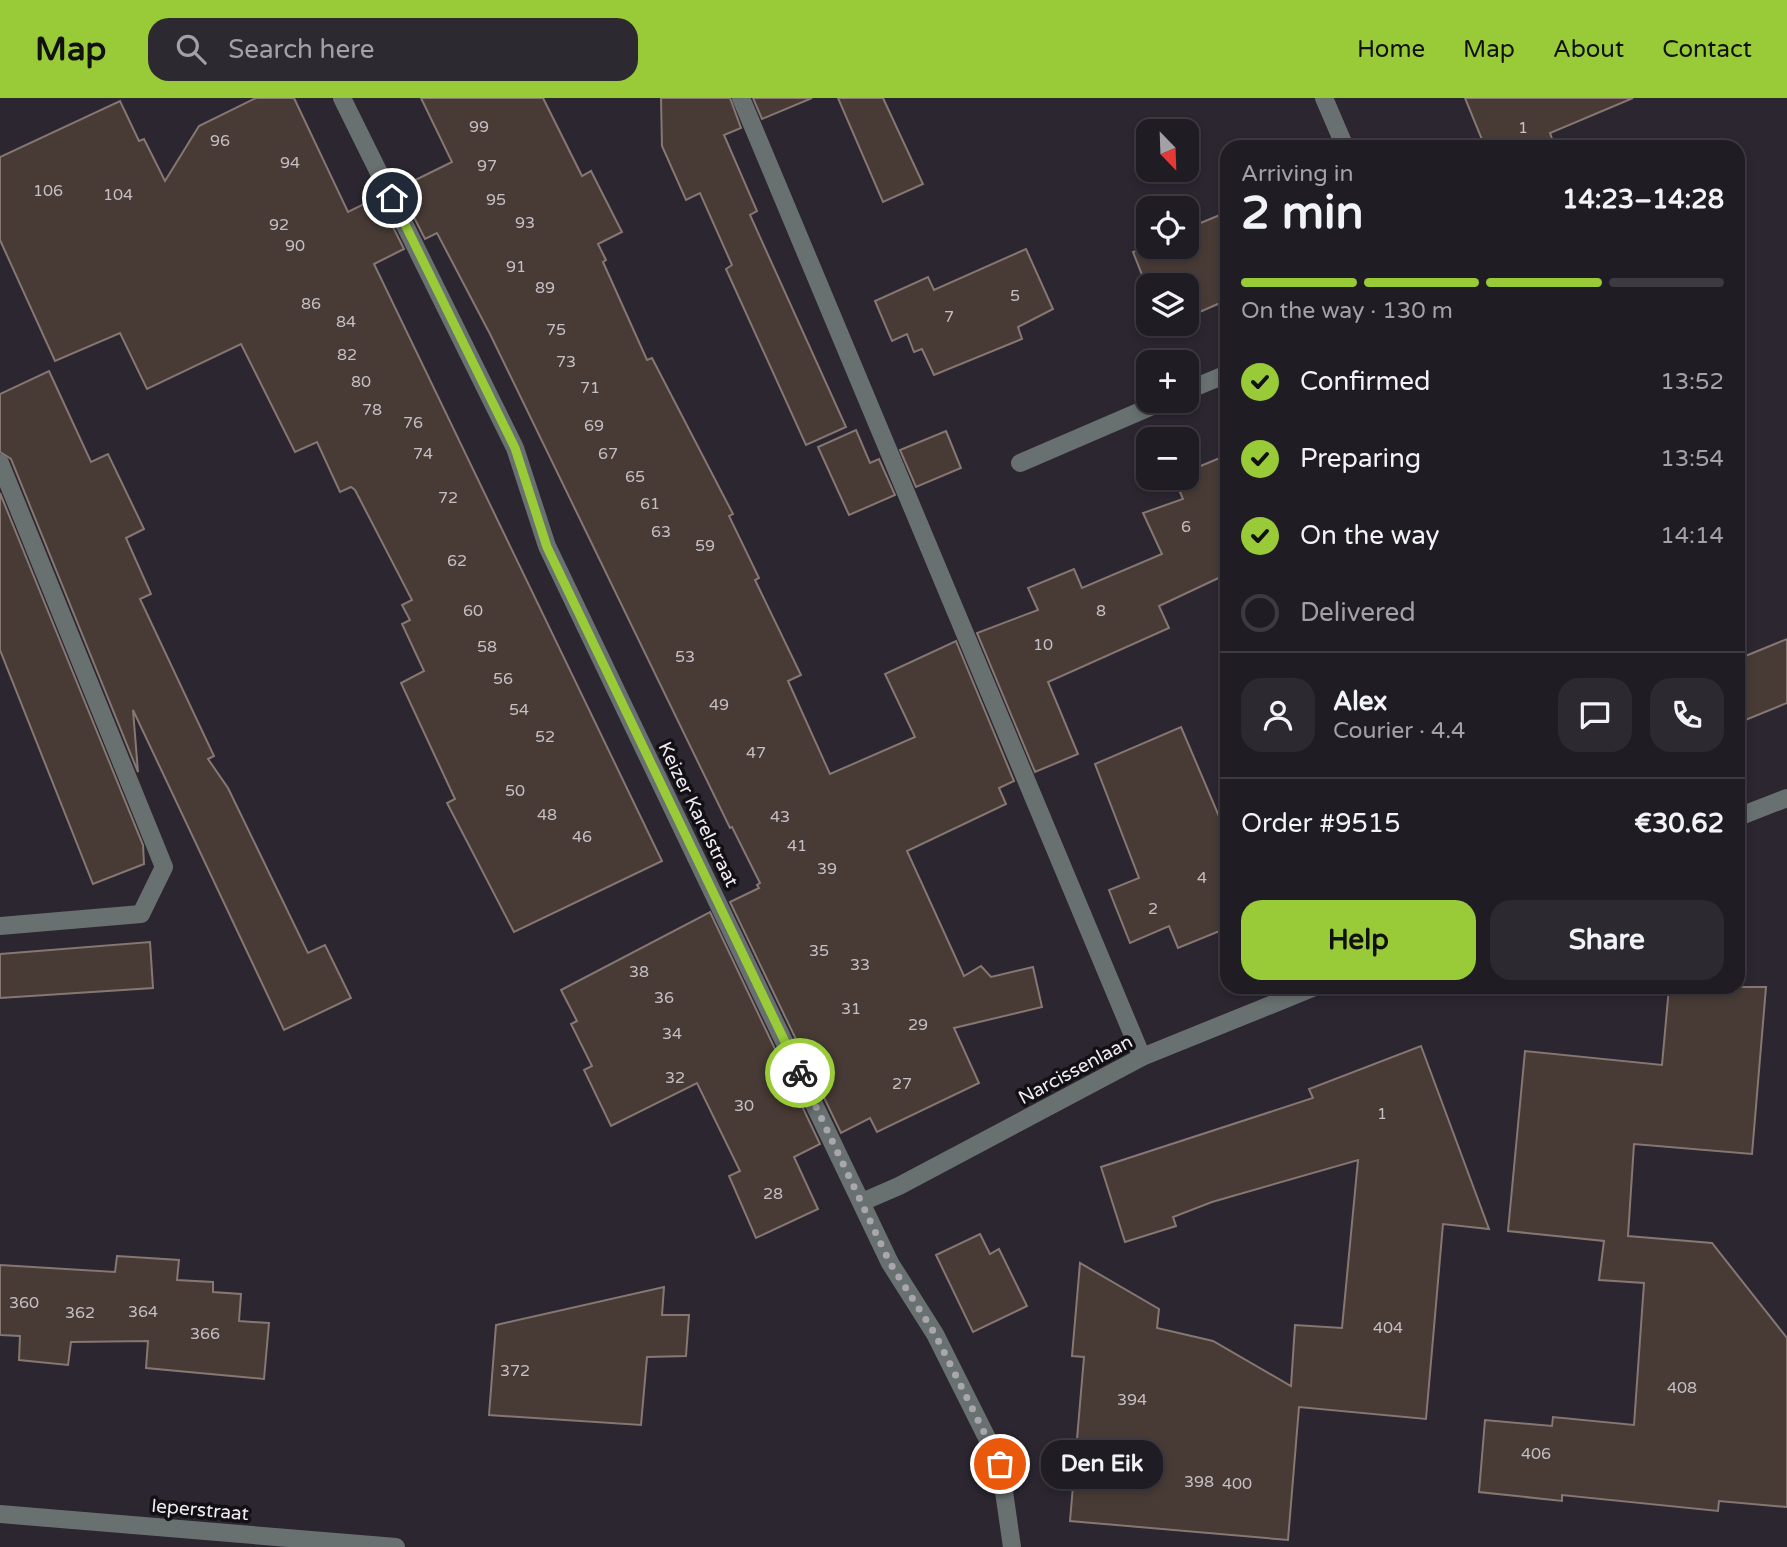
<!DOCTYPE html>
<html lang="en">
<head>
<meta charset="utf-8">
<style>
	body { margin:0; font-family:"Varela Round",sans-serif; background:#2d2931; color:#f1f3f6; height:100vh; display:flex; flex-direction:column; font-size:26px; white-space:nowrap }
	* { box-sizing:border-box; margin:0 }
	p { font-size:23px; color:#a2a1a6 }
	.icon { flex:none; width:38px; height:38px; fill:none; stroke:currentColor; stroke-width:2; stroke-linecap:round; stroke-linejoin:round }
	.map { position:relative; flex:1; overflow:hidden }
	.side { position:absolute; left:1220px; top:42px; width:525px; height:854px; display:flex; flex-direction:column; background:#201c24; border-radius:21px; box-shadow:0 4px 10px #0003,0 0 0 2px #3d3a41 }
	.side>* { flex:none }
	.needle { width:46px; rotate:157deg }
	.buttons { position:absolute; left:1136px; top:21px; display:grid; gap:14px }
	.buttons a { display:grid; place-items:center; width:63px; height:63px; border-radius:14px; background:#201c24; box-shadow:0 4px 10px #0003,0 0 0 2px #3d3a41; font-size:35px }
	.pin { position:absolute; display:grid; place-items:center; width:60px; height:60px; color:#fff; margin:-30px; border:4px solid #fff; border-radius:50%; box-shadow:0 2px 7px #0007 }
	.courier { position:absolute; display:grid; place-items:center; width:70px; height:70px; margin:-35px; border:5px solid #98cb37; border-radius:50%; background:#fff; color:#222; box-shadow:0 2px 9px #0007 }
	.bubble { position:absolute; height:49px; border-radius:21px; background:#201c24; box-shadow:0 4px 10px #0003,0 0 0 2px #3d3a41; font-size:23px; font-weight:700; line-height:49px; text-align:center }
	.headline em { font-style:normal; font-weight:700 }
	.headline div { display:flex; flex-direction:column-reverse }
	.headline { display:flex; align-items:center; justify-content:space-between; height:119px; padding:0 21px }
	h1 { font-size:46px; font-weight:700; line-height:52px }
	.bar { display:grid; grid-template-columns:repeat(4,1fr); gap:10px 7px; align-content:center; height:84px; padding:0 21px }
	.bar i { height:9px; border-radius:5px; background:#3d3a41 }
	.bar .selected { background:#98cb37 }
	.bar p { grid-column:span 4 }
	.line { display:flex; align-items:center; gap:18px; padding:0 21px; border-top:2px solid #3d3a41 }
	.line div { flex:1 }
	.round { display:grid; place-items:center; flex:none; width:74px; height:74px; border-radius:21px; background:#2d2931 }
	ol { padding:0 21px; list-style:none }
	li { display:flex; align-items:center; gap:21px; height:77px }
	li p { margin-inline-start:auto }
	li .icon { padding:7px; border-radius:50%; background:#98cb37; color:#111; stroke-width:4 }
	li:last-child { color:#a2a1a6 }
	li i { width:38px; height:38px; border:4px solid #3d3a41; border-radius:50% }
	.button { display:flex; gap:14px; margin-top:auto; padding:14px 21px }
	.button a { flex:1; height:80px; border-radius:21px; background:#98cb37; color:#111; font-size:28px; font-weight:700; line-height:80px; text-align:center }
	.button a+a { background:#2d2931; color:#f1f3f6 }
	header { display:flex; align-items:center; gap:42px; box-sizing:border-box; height:98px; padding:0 35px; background:#98cb37; color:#111 }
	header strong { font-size:33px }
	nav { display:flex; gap:38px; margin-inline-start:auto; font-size:24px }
	.search { width:490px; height:63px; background:#2d2931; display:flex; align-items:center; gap:18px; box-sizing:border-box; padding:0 24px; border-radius:21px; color:#a2a1a6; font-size:26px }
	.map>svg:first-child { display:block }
	.building { fill:#483b36; stroke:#867772; stroke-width:2 }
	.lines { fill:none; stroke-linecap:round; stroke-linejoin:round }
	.minor { stroke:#697170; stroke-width:18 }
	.done { stroke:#aaa6ae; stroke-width:7; stroke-dasharray:0 12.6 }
	.route { stroke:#98cb37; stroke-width:9 }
	.labels { text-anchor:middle; stroke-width:7; stroke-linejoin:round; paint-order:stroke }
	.number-label { font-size:16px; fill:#c4bfc3 }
	.street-label { font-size:19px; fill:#eeebf2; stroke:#121015 }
</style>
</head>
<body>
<header>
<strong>Map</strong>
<div class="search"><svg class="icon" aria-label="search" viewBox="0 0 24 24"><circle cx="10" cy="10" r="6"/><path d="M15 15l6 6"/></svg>Search here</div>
<nav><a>Home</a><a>Map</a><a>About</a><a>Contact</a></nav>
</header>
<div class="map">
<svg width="1787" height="1449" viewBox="0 0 1787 1449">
	<rect width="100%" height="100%" fill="#2b2630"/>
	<g class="building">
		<path d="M 256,0 L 294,0 L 348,114 L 378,99 L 404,151 L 374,166 L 662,763 L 514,834 L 447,705 L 455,701 L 401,585 L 424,573 L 402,526 L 410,522 L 402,507 L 412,502 L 355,392 L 351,389 L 340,394 L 317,344 L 295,354 L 241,246 L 147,291 L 120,235 L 55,263 L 0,142 L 0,59 L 120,3 L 139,43 L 144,41 L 165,83 L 199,28 Z"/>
		<path d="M 421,0 L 543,0 L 582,78 L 591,73 L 622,134 L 598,146 L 606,162 L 603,164 L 647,262 L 652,260 L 733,416 L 729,418 L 759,480 L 755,482 L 801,577 L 788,583 L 830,676 L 915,639 L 885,576 L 956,543 L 1014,683 L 999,690 L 1006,706 L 907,753 L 964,878 L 981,868 L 991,879 L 1033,869 L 1042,909 L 954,930 L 979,985 L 877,1034 L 870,1020 L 841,1035 L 730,804 L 759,790 L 757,787 L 760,785 L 732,729 L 730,730 L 490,236 L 437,135 L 425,141 L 399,90 L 452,64 Z"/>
		<path d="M 661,0 L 730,0 L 741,30 L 724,37 L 757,113 L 750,117 L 846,329 L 806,347 L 726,171 L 732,167 L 700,95 L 686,102 L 662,48 Z"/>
		<path d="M 753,0 L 812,0 L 762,21 Z"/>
		<path d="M 838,0 L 883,0 L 923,86 L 883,104 Z"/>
		<path d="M 1465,0 L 1633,0 L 1550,35 L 1555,49 L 1485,49 Z"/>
		<path d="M 1227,114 L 1227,202 L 1186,220 L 1186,187 L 1148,187 L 1148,192 L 1133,154 L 1148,148 L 1186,149 L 1186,131 Z"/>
		<path d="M 1026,151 L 1053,211 L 1018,229 L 1022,241 L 934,277 L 922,251 L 914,254 L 907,236 L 892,243 L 875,203 L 928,179 L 934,192 Z"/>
		<path d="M 49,273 L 91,364 L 108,356 L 144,431 L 126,440 L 151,496 L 140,501 L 214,658 L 208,661 L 228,690 L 308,855 L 325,847 L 351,900 L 284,932 L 133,612 L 138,674 L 11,361 L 0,354 L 0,296 Z"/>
		<path d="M 856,332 L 870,365 L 879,361 L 895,397 L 849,417 L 818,349 Z"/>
		<path d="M 946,333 L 961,370 L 916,389 L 900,352 Z"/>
		<path d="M 1227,357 L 1227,476 L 1159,508 L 1169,530 L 1048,584 L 1078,656 L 1035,674 L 977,535 L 1038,512 L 1028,490 L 1074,471 L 1082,490 L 1162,456 L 1143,415 L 1183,401 L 1174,380 L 1186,380 L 1186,374 Z"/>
		<path d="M 0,395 L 143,747 L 144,766 L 93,786 L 0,552 Z"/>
		<path d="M 1787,541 L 1787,605 L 1738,625 L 1738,561 Z"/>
		<path d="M 1181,629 L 1227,737 L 1227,830 L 1178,850 L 1169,828 L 1130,845 L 1109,792 L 1139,780 L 1095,666 Z"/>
		<path d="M 710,814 L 820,1046 L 794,1059 L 818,1111 L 756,1140 L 729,1078 L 740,1073 L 697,985 L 611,1028 L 584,972 L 592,968 L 571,926 L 577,923 L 561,892 Z"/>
		<path d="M 150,844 L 153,890 L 0,900 L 0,856 Z"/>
		<path d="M 1669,889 L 1766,889 L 1752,1056 L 1634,1046 L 1628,1138 L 1712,1145 L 1787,1240 L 1787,1409 L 1719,1403 L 1718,1413 L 1562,1397 L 1562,1403 L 1479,1394 L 1485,1322 L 1552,1328 L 1553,1319 L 1634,1327 L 1644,1185 L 1599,1182 L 1604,1143 L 1508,1133 L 1525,953 L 1662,967 Z"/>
		<path d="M 1421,948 L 1489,1131 L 1443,1126 L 1426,1321 L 1299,1309 L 1288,1442 L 1070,1423 L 1084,1259 L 1072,1258 L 1080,1165 L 1159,1211 L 1157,1230 L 1213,1243 L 1291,1288 L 1295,1227 L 1342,1230 L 1358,1062 L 1212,1104 L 1173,1119 L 1176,1128 L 1125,1144 L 1101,1069 L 1313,1000 L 1309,991 Z"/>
		<path d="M 980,1136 L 990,1156 L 999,1151 L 1027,1208 L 973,1234 L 936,1157 Z"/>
		<path d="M 117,1158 L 179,1162 L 177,1182 L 213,1184 L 213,1194 L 241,1196 L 239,1223 L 269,1225 L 264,1281 L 146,1270 L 148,1243 L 71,1244 L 68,1267 L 19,1262 L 20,1238 L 0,1237 L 0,1167 L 115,1174 Z"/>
		<path d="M 664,1189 L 662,1217 L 689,1217 L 686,1258 L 647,1259 L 641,1327 L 489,1317 L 496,1227 Z"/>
	</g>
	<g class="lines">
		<g class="minor">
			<path d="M 342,0 L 515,350 L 547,448 L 890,1165 L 935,1236 L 1000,1366 L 1012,1449"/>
			<path d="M 741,0 L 1142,959"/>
			<path d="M 1324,0 L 1345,49"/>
			<path d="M 1186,293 L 1227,276"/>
			<path d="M 0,365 L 164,769 L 141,816 L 0,828"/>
			<path d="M 1020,365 L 1164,303"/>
			<path d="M 1738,719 L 1787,700"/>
			<path d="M 862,1104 L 899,1088 L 1142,959 L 1315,889"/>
			<path d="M 0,1416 L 396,1449"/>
		</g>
	</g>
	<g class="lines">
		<path class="done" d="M 800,975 L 890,1165 L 935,1236 L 1000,1366"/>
		<path class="route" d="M 392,100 L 515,350 L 547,449 L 800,975"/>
	</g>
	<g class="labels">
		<g class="number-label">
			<text x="479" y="34">99</text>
			<text x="1523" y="35">1</text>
			<text x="220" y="48">96</text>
			<text x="290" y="70">94</text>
			<text x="487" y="73">97</text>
			<text x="48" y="98">106</text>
			<text x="118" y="102">104</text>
			<text x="496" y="107">95</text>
			<text x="525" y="130">93</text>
			<text x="279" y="132">92</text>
			<text x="295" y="153">90</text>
			<text x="516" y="174">91</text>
			<text x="545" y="195">89</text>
			<text x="1015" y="203">5</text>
			<text x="311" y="211">86</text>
			<text x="949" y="224">7</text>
			<text x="346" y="229">84</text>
			<text x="556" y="237">75</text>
			<text x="347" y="262">82</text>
			<text x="566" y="269">73</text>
			<text x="361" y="289">80</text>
			<text x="590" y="295">71</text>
			<text x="372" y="317">78</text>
			<text x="413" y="330">76</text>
			<text x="594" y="333">69</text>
			<text x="423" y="361">74</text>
			<text x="608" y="361">67</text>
			<text x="635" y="384">65</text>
			<text x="448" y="405">72</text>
			<text x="650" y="411">61</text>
			<text x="1186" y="434">6</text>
			<text x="661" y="439">63</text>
			<text x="705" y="453">59</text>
			<text x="457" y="468">62</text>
			<text x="473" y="518">60</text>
			<text x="1101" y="518">8</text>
			<text x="1043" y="552">10</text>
			<text x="487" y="554">58</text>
			<text x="685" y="564">53</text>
			<text x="503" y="586">56</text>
			<text x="719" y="612">49</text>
			<text x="519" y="617">54</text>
			<text x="545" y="644">52</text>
			<text x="756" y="660">47</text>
			<text x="515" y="698">50</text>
			<text x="547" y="722">48</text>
			<text x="780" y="724">43</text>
			<text x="582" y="744">46</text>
			<text x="797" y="753">41</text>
			<text x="827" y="776">39</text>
			<text x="1202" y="785">4</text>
			<text x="1153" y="816">2</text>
			<text x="819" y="858">35</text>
			<text x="860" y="872">33</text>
			<text x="639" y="879">38</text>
			<text x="664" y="905">36</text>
			<text x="851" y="916">31</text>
			<text x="918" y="932">29</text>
			<text x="672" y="941">34</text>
			<text x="675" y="985">32</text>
			<text x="902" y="991">27</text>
			<text x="744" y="1013">30</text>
			<text x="1382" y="1021">1</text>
			<text x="773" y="1101">28</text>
			<text x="24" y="1210">360</text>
			<text x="143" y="1219">364</text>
			<text x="80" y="1220">362</text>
			<text x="1388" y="1235">404</text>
			<text x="205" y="1241">366</text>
			<text x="515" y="1278">372</text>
			<text x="1682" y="1295">408</text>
			<text x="1132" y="1307">394</text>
			<text x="1536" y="1361">406</text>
			<text x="1199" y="1389">398</text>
			<text x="1237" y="1391">400</text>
		</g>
		<g class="street-label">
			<text transform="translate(699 716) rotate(64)" y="7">Keizer Karelstraat</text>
			<text transform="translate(1075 971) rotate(-28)" y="7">Narcissenlaan</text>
			<text transform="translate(200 1411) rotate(5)" y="7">Ieperstraat</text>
		</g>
	</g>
</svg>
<div class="buttons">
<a><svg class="needle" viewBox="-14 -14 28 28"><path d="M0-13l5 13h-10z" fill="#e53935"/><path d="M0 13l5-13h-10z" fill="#a2a1a6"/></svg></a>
<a><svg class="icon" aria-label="locate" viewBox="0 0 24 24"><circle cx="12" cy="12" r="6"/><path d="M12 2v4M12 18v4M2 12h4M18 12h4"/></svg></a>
<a><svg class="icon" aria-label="layers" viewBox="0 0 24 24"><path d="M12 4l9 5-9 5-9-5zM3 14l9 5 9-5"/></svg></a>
<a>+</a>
<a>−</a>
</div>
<div class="pin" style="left:1000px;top:1366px;background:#ea580c"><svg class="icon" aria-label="bag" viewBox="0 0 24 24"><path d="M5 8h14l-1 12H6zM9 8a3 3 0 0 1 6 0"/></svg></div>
<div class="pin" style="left:392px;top:100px;background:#1f2937"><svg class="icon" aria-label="home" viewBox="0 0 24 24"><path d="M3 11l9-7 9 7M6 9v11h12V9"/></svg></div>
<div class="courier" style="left:800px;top:975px"><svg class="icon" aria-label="bike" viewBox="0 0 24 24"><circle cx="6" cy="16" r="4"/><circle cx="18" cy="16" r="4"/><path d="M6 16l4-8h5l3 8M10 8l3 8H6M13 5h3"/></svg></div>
<div class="bubble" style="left:1041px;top:1342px;width:122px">Den Eik</div>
<section class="side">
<div class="headline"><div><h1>2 min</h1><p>Arriving in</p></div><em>14:23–14:28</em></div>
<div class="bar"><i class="selected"></i><i class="selected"></i><i class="selected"></i><i></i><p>On the way · 130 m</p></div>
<ol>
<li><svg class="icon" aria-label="check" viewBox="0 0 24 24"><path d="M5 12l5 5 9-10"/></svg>Confirmed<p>13:52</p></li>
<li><svg class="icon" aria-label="check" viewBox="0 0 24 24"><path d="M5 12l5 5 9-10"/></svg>Preparing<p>13:54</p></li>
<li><svg class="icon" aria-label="check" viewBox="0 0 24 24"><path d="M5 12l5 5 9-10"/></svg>On the way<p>14:14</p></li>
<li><i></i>Delivered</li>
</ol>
<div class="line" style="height:126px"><a class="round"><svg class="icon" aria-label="person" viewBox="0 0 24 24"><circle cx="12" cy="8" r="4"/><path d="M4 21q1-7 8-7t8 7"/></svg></a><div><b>Alex</b><p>Courier · 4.4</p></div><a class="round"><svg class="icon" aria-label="chat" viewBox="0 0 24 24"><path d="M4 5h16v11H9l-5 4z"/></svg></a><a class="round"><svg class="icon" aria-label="phone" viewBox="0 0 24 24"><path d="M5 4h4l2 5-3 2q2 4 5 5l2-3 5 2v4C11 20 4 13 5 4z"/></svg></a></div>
<div class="line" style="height:91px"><div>Order #9515</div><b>€30.62</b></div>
<div class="button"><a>Help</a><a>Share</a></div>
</section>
</div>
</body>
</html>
